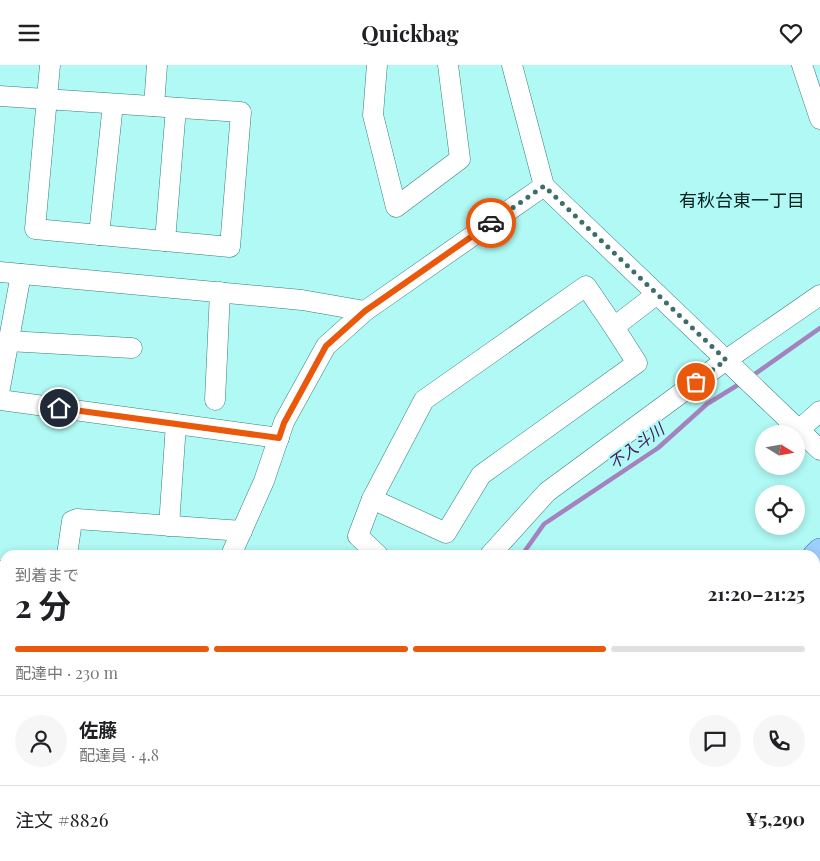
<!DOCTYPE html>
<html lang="ja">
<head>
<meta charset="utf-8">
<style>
	body { margin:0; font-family:"Playfair Display","Noto Sans JP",serif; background:#f6f6f6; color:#202124; height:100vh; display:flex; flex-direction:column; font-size:19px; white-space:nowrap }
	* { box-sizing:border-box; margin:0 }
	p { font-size:16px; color:#757577 }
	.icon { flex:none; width:28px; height:28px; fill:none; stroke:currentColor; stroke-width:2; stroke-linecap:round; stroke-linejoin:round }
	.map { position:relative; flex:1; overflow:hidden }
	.side { position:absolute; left:0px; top:485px; width:820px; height:311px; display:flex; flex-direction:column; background:#fff; border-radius:15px 15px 0 0; box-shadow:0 2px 8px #0003 }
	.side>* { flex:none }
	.needle { width:32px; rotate:101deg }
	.tools { position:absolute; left:755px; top:360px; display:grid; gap:10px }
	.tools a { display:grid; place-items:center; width:50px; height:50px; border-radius:50%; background:#fff; box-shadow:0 2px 8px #0003; font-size:25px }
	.pin { position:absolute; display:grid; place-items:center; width:42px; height:42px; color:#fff; margin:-21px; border:2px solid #fff; border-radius:50%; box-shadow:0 1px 5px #0007 }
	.courier { position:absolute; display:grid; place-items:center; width:50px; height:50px; margin:-25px; border:4px solid #ea580c; border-radius:50%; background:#fff; color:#222; box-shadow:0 1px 6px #0007 }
	.head em { font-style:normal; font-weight:700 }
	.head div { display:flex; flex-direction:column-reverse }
	.head { display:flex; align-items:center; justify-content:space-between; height:85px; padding:0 15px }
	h1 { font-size:32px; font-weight:700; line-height:38px }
	.bar { display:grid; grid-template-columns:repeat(4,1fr); gap:8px 5px; align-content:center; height:60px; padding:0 15px }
	.bar i { height:6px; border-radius:4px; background:#e0e0e0 }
	.bar .current { background:#ea580c }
	.bar p { grid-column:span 4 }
	.line { display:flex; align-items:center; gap:12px; padding:0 15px; border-top:1px solid #e0e0e0 }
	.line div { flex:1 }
	.round { display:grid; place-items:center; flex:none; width:52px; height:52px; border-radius:26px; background:#f6f6f6 }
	header { display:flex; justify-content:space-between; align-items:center; height:65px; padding:0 15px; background:#fff; font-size:22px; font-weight:700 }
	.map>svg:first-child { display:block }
	.forest { fill:#e2b177 }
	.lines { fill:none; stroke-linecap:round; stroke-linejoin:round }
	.stream { stroke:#a482bd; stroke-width:4.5 }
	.minor-casing { stroke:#367f7a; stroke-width:21 }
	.major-casing { stroke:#3d7cae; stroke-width:26 }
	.minor { stroke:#fff; stroke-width:20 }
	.major { stroke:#9ecefd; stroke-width:25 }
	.done { stroke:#3f6d6a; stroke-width:5; stroke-dasharray:0 9 }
	.route { stroke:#ea580c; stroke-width:6 }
	.labels { text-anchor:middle; stroke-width:4.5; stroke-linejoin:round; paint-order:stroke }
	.water-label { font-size:16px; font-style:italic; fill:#451860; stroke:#b0f9f4 }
	.quarter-label { font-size:18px; fill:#02211f; stroke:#b0f9f4 }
</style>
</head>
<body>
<header><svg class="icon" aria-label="menu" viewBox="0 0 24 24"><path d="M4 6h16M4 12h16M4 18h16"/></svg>Quickbag<svg class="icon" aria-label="heart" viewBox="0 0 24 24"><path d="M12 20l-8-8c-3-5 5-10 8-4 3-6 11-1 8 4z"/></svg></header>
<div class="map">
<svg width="820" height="796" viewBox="0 0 820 796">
	<rect width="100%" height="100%" fill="#b0f9f4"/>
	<g class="forest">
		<path d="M 5,725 L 5,791 L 186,791 L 184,796 L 0,796 L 0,726 Z"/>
		<path d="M 580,791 L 693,791 L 700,796 L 580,796 Z"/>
	</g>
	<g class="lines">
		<g class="stream">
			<path d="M 752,311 L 820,263"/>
			<path d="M 522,490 L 544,459 L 658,383 L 707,339 L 741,318"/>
		</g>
		<defs>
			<g id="minor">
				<path d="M 377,0 L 373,50 L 396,142 L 460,94 L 448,0"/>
				<path d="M 512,0 L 544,121 L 820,385"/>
				<path d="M 802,0 L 820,54"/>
				<path d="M 0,31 C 80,36 160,42 241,47 L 230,182 L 35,164 L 50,0"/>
				<path d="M 154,41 L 157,0"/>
				<path d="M 99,170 L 113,39"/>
				<path d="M 165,176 L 176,43"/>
				<path d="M 0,207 L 302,235 L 365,246"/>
				<path d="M 8,276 L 132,283"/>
				<path d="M 0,323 L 21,209"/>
				<path d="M 0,335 L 279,373"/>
				<path d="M 215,335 L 220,227"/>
				<path d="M 799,365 L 820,346"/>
				<path d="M 372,434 L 446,468 L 481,410 L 637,298 L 614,262 L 657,229"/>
				<path d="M 169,461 L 176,359"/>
				<path d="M 67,490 L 72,456 L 77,454 L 242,466"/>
				<path d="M 231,490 L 264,416 L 284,357 L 326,281 L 365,246 L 544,121"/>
				<path d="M 378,490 L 358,471 L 372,434 L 424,335 L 586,221 L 614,262"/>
				<path d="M 490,490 L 547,427 L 726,295 L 820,230"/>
				<path d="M 0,506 L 5,507"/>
				<path d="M 729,791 L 738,796"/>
			</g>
			<g id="major">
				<path d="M 815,491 L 820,486"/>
				<path d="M 540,796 L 544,791"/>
			</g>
		</defs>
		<use href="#minor" class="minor-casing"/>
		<use href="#major" class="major-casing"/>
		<use href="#minor" class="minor"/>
		<use href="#major" class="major"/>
	</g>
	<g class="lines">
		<path class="done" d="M 491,158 L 544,121 L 726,295 L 696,317"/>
		<path class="route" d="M 59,343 L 279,373 L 284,358 L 326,281 L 365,246 L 491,158"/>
	</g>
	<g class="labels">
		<g class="water-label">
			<text transform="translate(636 381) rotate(-36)" y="6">不入斗川</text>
		</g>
		<g class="quarter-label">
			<text x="742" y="142">有秋台東一丁目</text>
		</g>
	</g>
</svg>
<div class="tools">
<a><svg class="needle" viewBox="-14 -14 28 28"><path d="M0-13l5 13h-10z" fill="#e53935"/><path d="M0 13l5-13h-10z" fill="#757577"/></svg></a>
<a><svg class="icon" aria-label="locate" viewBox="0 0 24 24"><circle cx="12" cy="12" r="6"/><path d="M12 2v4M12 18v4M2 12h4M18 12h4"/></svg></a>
</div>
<div class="pin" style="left:696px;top:317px;background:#ea580c"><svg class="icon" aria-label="bag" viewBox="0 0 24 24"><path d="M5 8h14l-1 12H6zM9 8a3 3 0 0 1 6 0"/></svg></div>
<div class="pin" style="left:59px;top:343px;background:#1f2937"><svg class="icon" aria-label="home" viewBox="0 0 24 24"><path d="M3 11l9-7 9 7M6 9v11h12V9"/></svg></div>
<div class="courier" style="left:491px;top:158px"><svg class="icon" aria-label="car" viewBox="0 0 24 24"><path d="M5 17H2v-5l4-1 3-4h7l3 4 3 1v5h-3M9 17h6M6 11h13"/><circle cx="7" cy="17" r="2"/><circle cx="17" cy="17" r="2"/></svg></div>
<section class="side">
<div class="head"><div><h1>2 分</h1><p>到着まで</p></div><em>21:20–21:25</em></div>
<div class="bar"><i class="current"></i><i class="current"></i><i class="current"></i><i></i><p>配達中 · 230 m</p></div>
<div class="line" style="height:90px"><a class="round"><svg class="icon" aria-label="person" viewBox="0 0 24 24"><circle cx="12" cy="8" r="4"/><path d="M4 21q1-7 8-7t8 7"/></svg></a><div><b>佐藤</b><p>配達員 · 4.8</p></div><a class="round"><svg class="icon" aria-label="chat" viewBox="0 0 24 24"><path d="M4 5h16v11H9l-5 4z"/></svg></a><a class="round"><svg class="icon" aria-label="phone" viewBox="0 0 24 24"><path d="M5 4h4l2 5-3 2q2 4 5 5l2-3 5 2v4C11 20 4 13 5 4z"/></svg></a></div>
<div class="line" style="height:65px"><div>注文 #8826</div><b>¥5,290</b></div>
</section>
</div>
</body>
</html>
